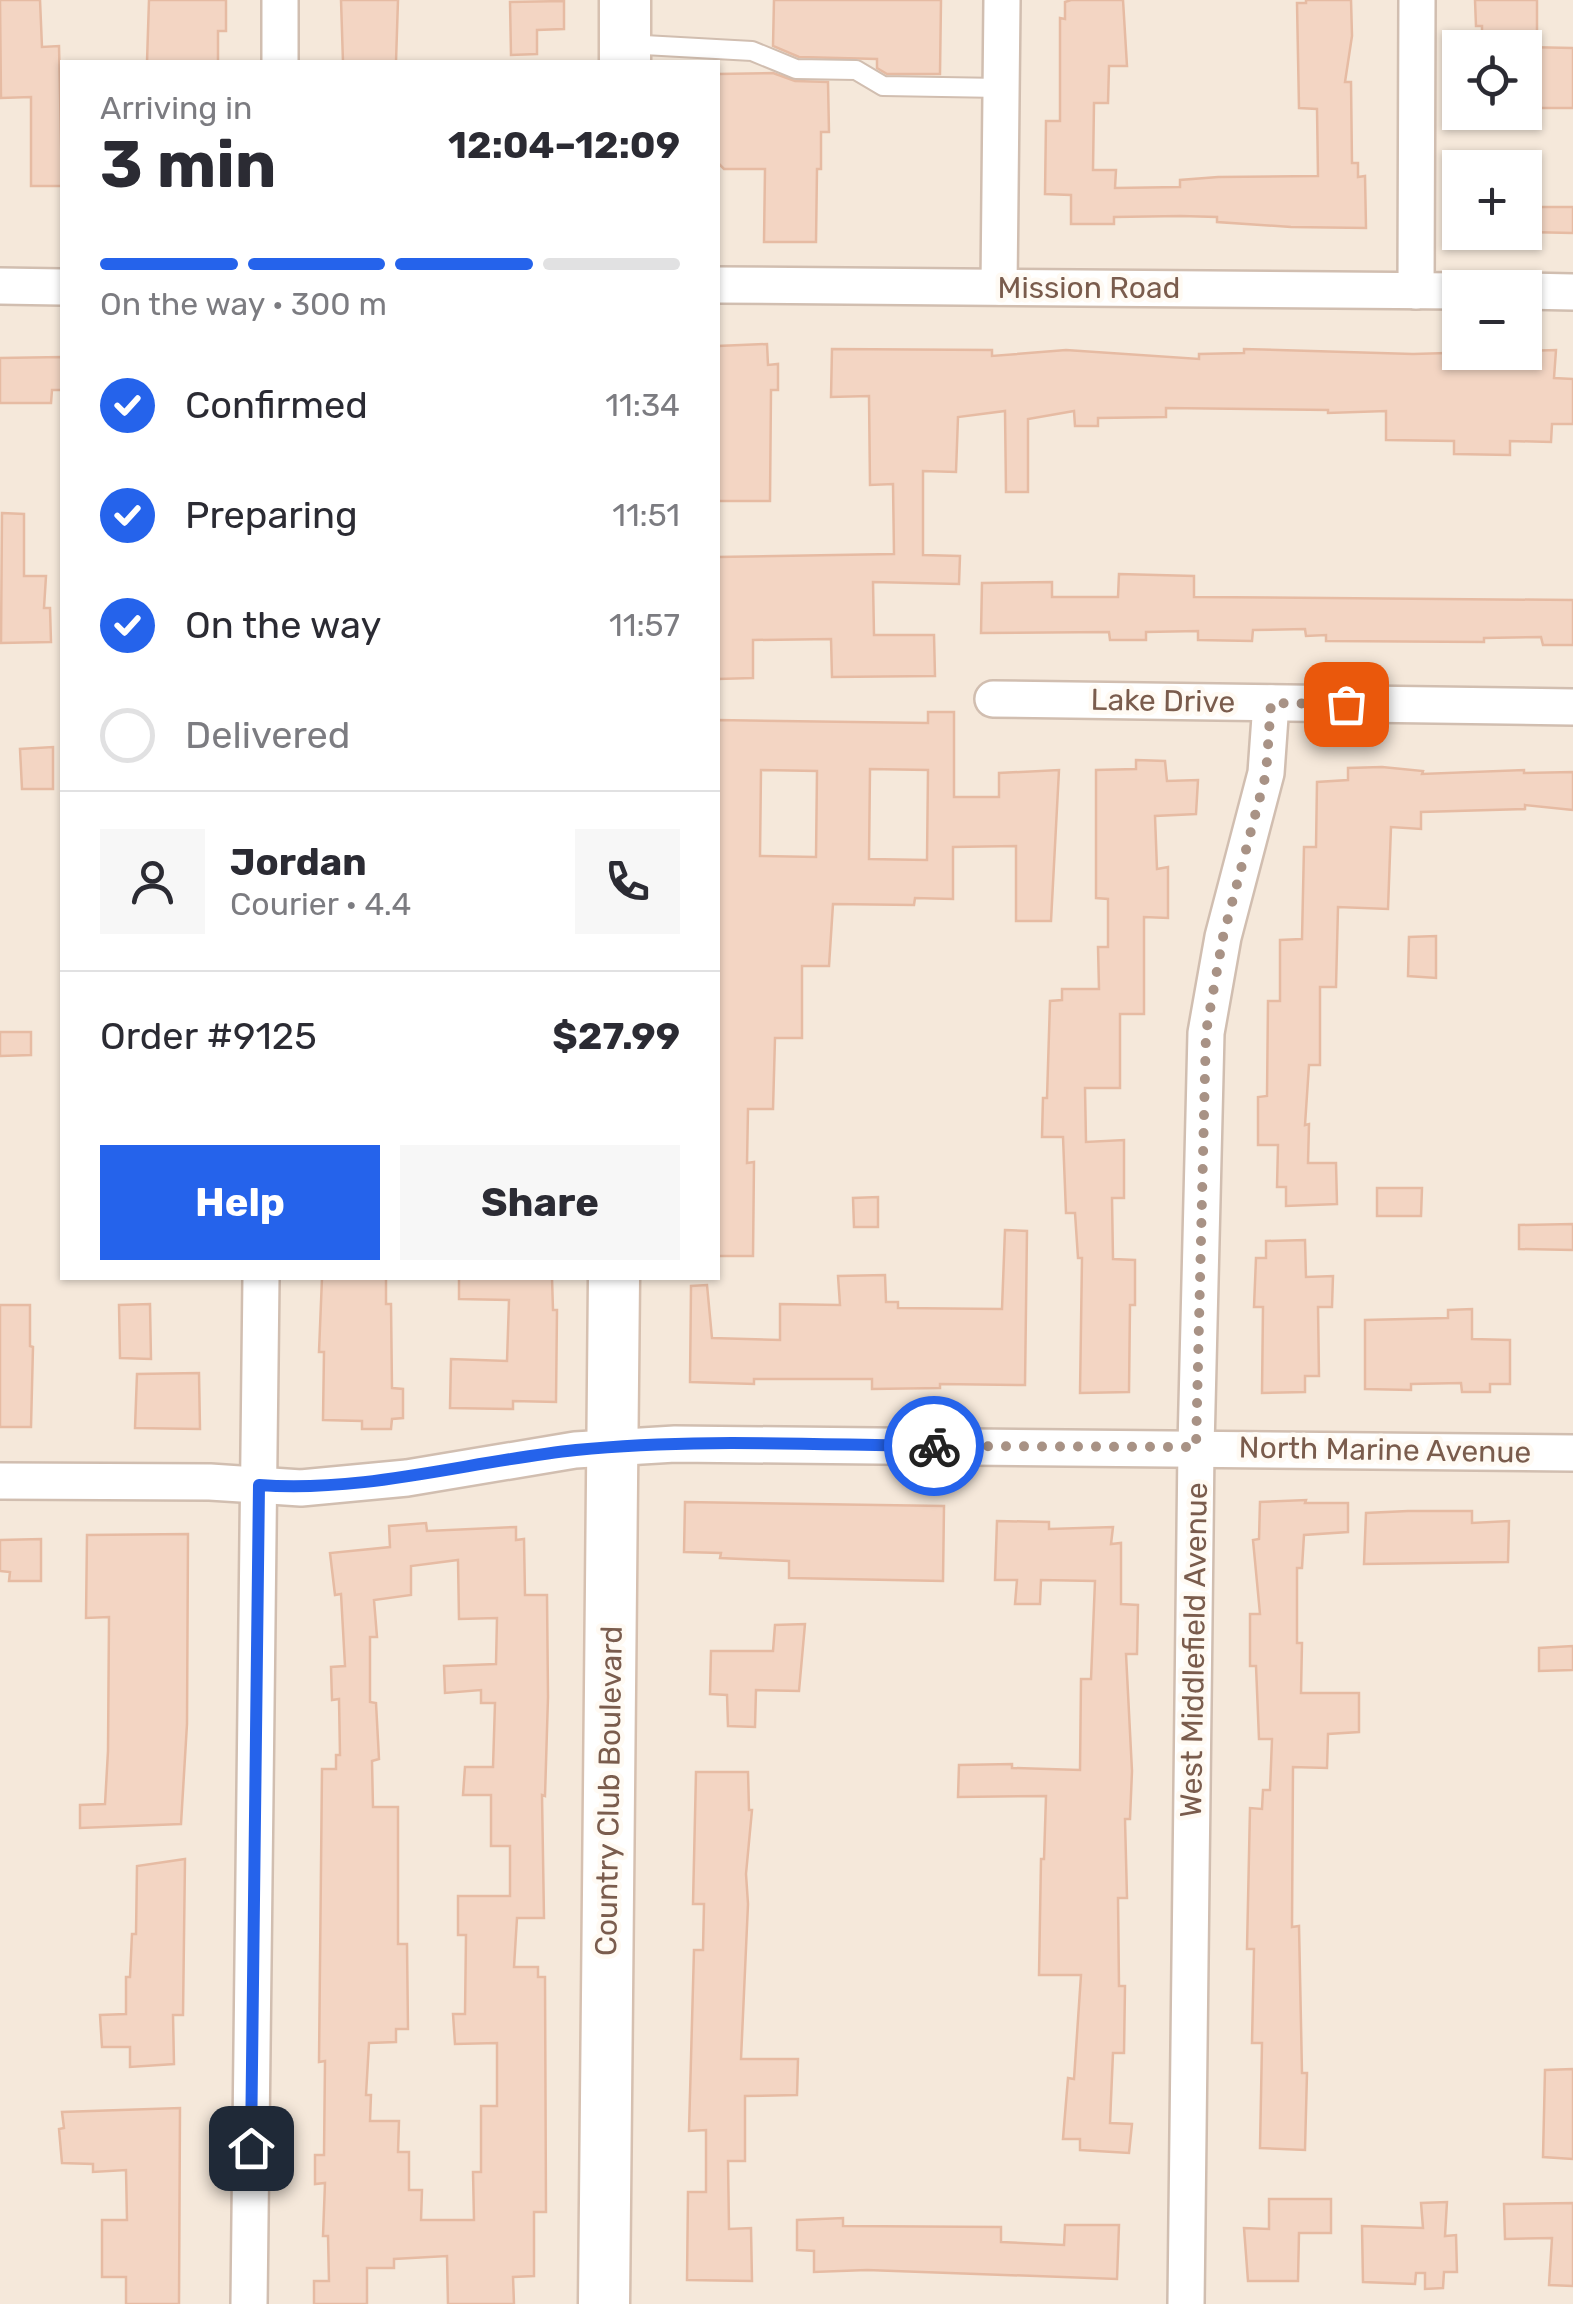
<!DOCTYPE html>
<html lang="en">
<head>
<meta charset="utf-8">
<style>
	body { margin:0; font-family:Rubik,sans-serif; background:#f7f7f7; color:#2b2b33; height:100vh; display:flex; flex-direction:column; font-size:38px; white-space:nowrap }
	* { box-sizing:border-box; margin:0 }
	p { font-size:32px; color:#7c7c81 }
	.icon { flex:none; width:55px; height:55px; fill:none; stroke:currentColor; stroke-width:2; stroke-linecap:round; stroke-linejoin:round }
	.map { position:relative; flex:1; overflow:hidden }
	.side { position:absolute; left:60px; top:60px; width:660px; height:1220px; display:flex; flex-direction:column; background:#fff; border-radius:0px; box-shadow:0 2px 8px #0004 }
	.side>* { flex:none }
	.tools { position:absolute; left:1442px; top:30px; display:grid; gap:20px }
	.tools a { display:grid; place-items:center; width:100px; height:100px; border-radius:0px; background:#fff; box-shadow:0 2px 8px #0004; font-size:50px }
	.pin { position:absolute; display:grid; place-items:center; width:85px; height:85px; color:#fff; margin:-42px; border-radius:20px; box-shadow:0 5px 15px #0006 }
	.courier { position:absolute; display:grid; place-items:center; width:100px; height:100px; margin:-50px; border:8px solid #2563eb; border-radius:50%; background:#fff; color:#222; box-shadow:0 2px 12px #0007 }
	.overview em { font-style:normal; font-weight:700 }
	.overview div { display:flex; flex-direction:column-reverse }
	.overview { display:flex; align-items:center; justify-content:space-between; height:170px; padding:0 40px }
	h1 { font-size:65px; font-weight:700; line-height:75px }
	.bar { display:grid; grid-template-columns:repeat(4,1fr); gap:15px 10px; align-content:center; height:120px; padding:0 40px }
	.bar i { height:12px; border-radius:8px; background:#e1e1e2 }
	.bar .active { background:#2563eb }
	.bar p { grid-column:span 4 }
	.line { display:flex; align-items:center; gap:25px; padding:0 40px; border-top:2px solid #e1e1e2 }
	.line div { flex:1 }
	.round { display:grid; place-items:center; flex:none; width:105px; height:105px; border-radius:0px; background:#f7f7f7 }
	ol { padding:0 40px; list-style:none }
	li { display:flex; align-items:center; gap:30px; height:110px }
	li p { margin-inline-start:auto }
	li .icon { padding:10px; border-radius:50%; background:#2563eb; color:#fff; stroke-width:4 }
	li:last-child { color:#7c7c81 }
	li i { width:55px; height:55px; border:5px solid #e1e1e2; border-radius:50% }
	.cta { display:flex; gap:20px; margin-top:auto; padding:20px 40px }
	.cta a { flex:1; height:115px; border-radius:0px; background:#2563eb; color:#fff; font-size:40px; font-weight:700; line-height:115px; text-align:center }
	.cta a+a { background:#f7f7f7; color:#2b2b33 }
	.map>svg:first-child { display:block }
	.residential { fill:#f5e8da; fill-rule:evenodd }
	.building { fill:#f3d5c3; stroke:#e6bba3; stroke-width:2.5; fill-rule:evenodd }
	.lines { fill:none; stroke-linecap:round; stroke-linejoin:round }
	.lane-casing { stroke:#d1beb0; stroke-width:22 }
	.street-casing { stroke:#d1beb0; stroke-width:40 }
	.secondary-casing { stroke:#d6c0b0; stroke-width:55 }
	.lane { stroke:#fff; stroke-width:18 }
	.street { stroke:#fff; stroke-width:35 }
	.secondary { stroke:#fff; stroke-width:50 }
	.done { stroke:#a89285; stroke-width:10; stroke-dasharray:0 18 }
	.route { stroke:#2563eb; stroke-width:12 }
	.labels { text-anchor:middle; stroke-width:9; stroke-linejoin:round; paint-order:stroke }
	.street-label { font-size:30px; fill:#7a5c4d; stroke:#fffaf3 }
</style>
</head>
<body>
<div class="map">
<svg width="1573" height="2304" viewBox="0 0 1573 2304">
	<rect width="100%" height="100%" fill="#fdf6ec"/>
	<path class="residential" d="M 0,0 L 1573,0 L 1573,2304 L 0,2304 ZM 1460,48 L 1525,48 L 1525,112 L 1460,112 ZM 62,62 L 718,62 L 718,1278 L 62,1278 ZM 1460,168 L 1525,168 L 1525,232 L 1460,232 ZM 1460,288 L 1525,288 L 1525,352 L 1460,352 Z"/>
	<g class="building">
		<path d="M 0,0 L 40,0 L 42,47 L 59,46 L 62,186 L 31,186 L 31,97 L 1,98 Z"/>
		<path d="M 149,0 L 226,0 L 226,31 L 218,31 L 218,62 L 147,62 Z"/>
		<path d="M 341,0 L 398,0 L 396,62 L 343,62 Z"/>
		<path d="M 774,0 L 941,0 L 940,74 L 887,74 L 877,68 L 877,59 L 799,57 L 773,46 Z"/>
		<path d="M 1071,0 L 1123,0 L 1127,66 L 1109,66 L 1108,103 L 1094,103 L 1093,170 L 1116,170 L 1115,188 L 1180,187 L 1180,180 L 1218,177 L 1318,176 L 1317,109 L 1299,108 L 1297,3 L 1306,3 L 1306,0 L 1351,0 L 1352,36 L 1345,82 L 1351,82 L 1352,163 L 1358,163 L 1358,177 L 1365,176 L 1366,228 L 1291,227 L 1217,222 L 1217,217 L 1181,216 L 1114,217 L 1114,224 L 1071,224 L 1071,195 L 1045,194 L 1046,121 L 1060,121 L 1060,18 L 1065,19 L 1065,2 Z"/>
		<path d="M 1475,0 L 1537,0 L 1537,40 L 1482,39 L 1482,26 L 1476,26 Z"/>
		<path d="M 564,1 L 564,29 L 537,30 L 537,54 L 511,55 L 510,2 Z"/>
		<path d="M 1525,47 L 1573,48 L 1573,108 L 1525,108 Z"/>
		<path d="M 773,73 L 795,81 L 828,82 L 829,132 L 821,132 L 821,169 L 817,169 L 816,242 L 764,242 L 765,169 L 724,169 L 718,163 L 718,74 Z"/>
		<path d="M 1528,207 L 1573,207 L 1573,233 L 1527,232 Z"/>
		<path d="M 767,344 L 768,365 L 778,364 L 778,390 L 771,390 L 770,501 L 718,501 L 718,346 Z"/>
		<path d="M 832,349 L 992,350 L 992,356 L 1066,350 L 1199,359 L 1199,354 L 1244,353 L 1244,349 L 1413,354 L 1556,350 L 1554,378 L 1573,379 L 1573,424 L 1552,424 L 1551,442 L 1510,441 L 1510,455 L 1454,454 L 1454,441 L 1386,440 L 1386,411 L 1328,413 L 1328,410 L 1166,408 L 1166,417 L 1098,418 L 1098,426 L 1075,426 L 1074,411 L 1028,419 L 1028,492 L 1006,492 L 1005,411 L 958,417 L 956,472 L 923,471 L 923,555 L 960,556 L 959,584 L 873,582 L 874,635 L 934,635 L 935,676 L 832,677 L 831,639 L 753,640 L 753,678 L 718,679 L 718,557 L 894,554 L 893,484 L 870,485 L 869,396 L 831,397 Z"/>
		<path d="M 62,357 L 62,390 L 52,390 L 51,403 L 0,403 L 0,358 Z"/>
		<path d="M 2,513 L 24,514 L 24,576 L 46,576 L 44,608 L 50,608 L 51,642 L 1,643 Z"/>
		<path d="M 1119,574 L 1194,576 L 1194,597 L 1573,600 L 1573,645 L 1543,645 L 1541,637 L 1484,638 L 1484,642 L 1326,641 L 1326,635 L 1306,636 L 1305,629 L 1253,630 L 1252,641 L 1198,640 L 1198,631 L 1146,632 L 1146,640 L 1110,640 L 1109,632 L 981,633 L 982,583 L 1052,582 L 1052,597 L 1118,597 Z"/>
		<path d="M 928,712 L 954,712 L 954,797 L 999,797 L 999,773 L 1059,770 L 1051,921 L 1016,921 L 1016,846 L 953,847 L 953,899 L 915,898 L 914,905 L 833,904 L 829,966 L 802,966 L 802,1038 L 775,1038 L 773,1109 L 748,1109 L 747,1163 L 754,1162 L 753,1256 L 718,1256 L 718,720 L 928,723 ZM 870,769 L 928,770 L 927,860 L 869,859 ZM 761,770 L 817,771 L 816,857 L 760,856 Z"/>
		<path d="M 53,747 L 53,789 L 22,789 L 20,749 Z"/>
		<path d="M 1136,760 L 1165,761 L 1167,781 L 1198,780 L 1196,814 L 1155,816 L 1157,869 L 1168,867 L 1168,918 L 1144,917 L 1144,1014 L 1120,1014 L 1120,1088 L 1085,1088 L 1086,1142 L 1124,1140 L 1124,1198 L 1112,1198 L 1113,1259 L 1135,1260 L 1135,1305 L 1130,1305 L 1129,1392 L 1080,1393 L 1082,1258 L 1078,1258 L 1075,1213 L 1066,1213 L 1063,1137 L 1042,1137 L 1043,1098 L 1047,1098 L 1050,1001 L 1062,1000 L 1062,989 L 1099,989 L 1098,947 L 1108,947 L 1108,899 L 1096,898 L 1096,770 L 1136,769 Z"/>
		<path d="M 1382,767 L 1423,771 L 1422,774 L 1524,770 L 1524,773 L 1573,772 L 1573,810 L 1525,805 L 1525,809 L 1421,812 L 1421,829 L 1391,827 L 1388,909 L 1338,907 L 1336,987 L 1320,987 L 1320,1065 L 1309,1065 L 1305,1125 L 1309,1124 L 1308,1163 L 1336,1163 L 1337,1204 L 1286,1206 L 1286,1187 L 1277,1187 L 1278,1145 L 1258,1145 L 1258,1097 L 1267,1096 L 1268,1001 L 1280,1001 L 1280,940 L 1302,939 L 1304,847 L 1316,847 L 1317,782 L 1348,780 L 1348,768 Z"/>
		<path d="M 1436,936 L 1436,978 L 1408,976 L 1409,937 Z"/>
		<path d="M 0,1032 L 31,1032 L 31,1055 L 0,1056 Z"/>
		<path d="M 1377,1188 L 1422,1188 L 1421,1216 L 1377,1216 Z"/>
		<path d="M 878,1197 L 878,1227 L 854,1227 L 853,1198 Z"/>
		<path d="M 1573,1224 L 1573,1250 L 1519,1249 L 1519,1225 Z"/>
		<path d="M 1005,1230 L 1027,1231 L 1025,1385 L 940,1384 L 940,1388 L 872,1389 L 872,1379 L 754,1379 L 754,1384 L 690,1382 L 691,1286 L 707,1285 L 712,1338 L 780,1340 L 780,1304 L 840,1305 L 838,1276 L 885,1275 L 886,1302 L 898,1302 L 898,1308 L 1002,1309 Z"/>
		<path d="M 1305,1240 L 1306,1277 L 1333,1276 L 1332,1307 L 1318,1307 L 1319,1376 L 1305,1376 L 1305,1392 L 1262,1393 L 1263,1307 L 1254,1307 L 1256,1258 L 1266,1258 L 1266,1241 Z"/>
		<path d="M 322,1278 L 386,1278 L 386,1304 L 391,1304 L 392,1388 L 403,1389 L 403,1418 L 392,1419 L 391,1429 L 362,1429 L 362,1421 L 323,1420 L 324,1352 L 319,1352 Z"/>
		<path d="M 459,1278 L 552,1278 L 553,1310 L 557,1310 L 556,1402 L 513,1401 L 513,1409 L 450,1408 L 451,1359 L 507,1361 L 509,1300 L 459,1299 Z"/>
		<path d="M 150,1304 L 151,1359 L 120,1358 L 119,1305 Z"/>
		<path d="M 0,1305 L 30,1305 L 30,1346 L 33,1347 L 31,1427 L 0,1427 Z"/>
		<path d="M 1472,1309 L 1472,1339 L 1510,1340 L 1510,1384 L 1490,1384 L 1490,1392 L 1462,1392 L 1461,1383 L 1411,1384 L 1411,1390 L 1365,1389 L 1365,1320 L 1448,1318 L 1448,1310 Z"/>
		<path d="M 199,1373 L 200,1429 L 135,1428 L 137,1374 Z"/>
		<path d="M 1306,1500 L 1305,1503 L 1348,1503 L 1348,1532 L 1304,1535 L 1302,1568 L 1297,1568 L 1297,1643 L 1302,1643 L 1301,1693 L 1359,1693 L 1359,1732 L 1328,1734 L 1327,1768 L 1293,1767 L 1292,1927 L 1299,1926 L 1302,2073 L 1307,2073 L 1305,2150 L 1260,2148 L 1262,2043 L 1252,2043 L 1254,1949 L 1247,1949 L 1250,1808 L 1262,1809 L 1263,1790 L 1270,1790 L 1272,1739 L 1259,1739 L 1256,1666 L 1250,1666 L 1250,1614 L 1260,1614 L 1253,1540 L 1259,1539 L 1260,1502 Z"/>
		<path d="M 685,1502 L 944,1506 L 943,1581 L 789,1578 L 789,1561 L 720,1558 L 721,1553 L 684,1552 Z"/>
		<path d="M 1408,1511 L 1472,1511 L 1472,1523 L 1509,1521 L 1508,1562 L 1364,1564 L 1366,1513 Z"/>
		<path d="M 997,1521 L 1049,1522 L 1049,1529 L 1113,1527 L 1111,1544 L 1121,1543 L 1121,1604 L 1138,1605 L 1137,1654 L 1126,1654 L 1132,1771 L 1130,1819 L 1125,1819 L 1127,1898 L 1118,1898 L 1119,1986 L 1125,1986 L 1124,2053 L 1113,2053 L 1110,2123 L 1132,2124 L 1129,2153 L 1080,2150 L 1080,2139 L 1063,2139 L 1068,2078 L 1074,2079 L 1081,1975 L 1039,1975 L 1041,1859 L 1044,1859 L 1046,1796 L 958,1797 L 959,1765 L 1012,1764 L 1012,1768 L 1080,1770 L 1081,1679 L 1091,1679 L 1095,1581 L 1041,1580 L 1040,1604 L 1015,1604 L 1017,1580 L 995,1580 Z"/>
		<path d="M 426,1523 L 427,1531 L 516,1527 L 516,1540 L 524,1539 L 525,1595 L 547,1595 L 548,1697 L 545,1796 L 542,1795 L 544,1918 L 517,1918 L 514,1967 L 538,1967 L 538,1977 L 545,1977 L 546,2212 L 534,2212 L 534,2276 L 513,2277 L 514,2304 L 448,2304 L 447,2256 L 394,2259 L 394,2268 L 367,2268 L 367,2304 L 314,2304 L 314,2281 L 329,2281 L 328,2236 L 323,2236 L 325,2183 L 315,2184 L 315,2155 L 324,2155 L 325,2061 L 319,2062 L 322,1769 L 336,1769 L 336,1755 L 340,1755 L 339,1699 L 332,1700 L 331,1667 L 345,1666 L 341,1594 L 335,1595 L 330,1553 L 390,1547 L 389,1526 ZM 458,1560 L 459,1619 L 497,1618 L 496,1664 L 444,1666 L 445,1693 L 481,1690 L 481,1703 L 495,1703 L 493,1767 L 465,1767 L 463,1795 L 491,1795 L 491,1846 L 510,1846 L 510,1896 L 458,1896 L 458,1935 L 466,1935 L 465,2014 L 453,2014 L 455,2044 L 497,2043 L 497,2106 L 481,2106 L 481,2172 L 473,2172 L 474,2220 L 421,2220 L 422,2190 L 409,2190 L 409,2152 L 398,2152 L 399,2121 L 370,2121 L 371,2095 L 366,2095 L 369,2043 L 396,2042 L 396,2029 L 408,2029 L 407,1944 L 398,1944 L 398,1807 L 373,1807 L 372,1761 L 379,1759 L 376,1703 L 370,1702 L 370,1637 L 377,1637 L 374,1600 L 411,1595 L 411,1566 Z"/>
		<path d="M 188,1534 L 187,1724 L 181,1824 L 80,1828 L 80,1805 L 105,1804 L 108,1751 L 109,1617 L 86,1618 L 87,1535 Z"/>
		<path d="M 41,1539 L 41,1581 L 9,1581 L 10,1572 L 0,1571 L 0,1540 Z"/>
		<path d="M 805,1624 L 799,1691 L 756,1690 L 755,1727 L 728,1726 L 727,1695 L 710,1694 L 711,1651 L 773,1651 L 775,1625 Z"/>
		<path d="M 1573,1646 L 1573,1670 L 1539,1671 L 1539,1648 Z"/>
		<path d="M 696,1772 L 748,1772 L 749,1810 L 752,1810 L 746,1874 L 748,1904 L 741,2059 L 798,2059 L 797,2095 L 745,2096 L 745,2161 L 728,2161 L 729,2229 L 751,2228 L 752,2281 L 687,2280 L 688,2192 L 706,2192 L 706,2130 L 689,2131 L 694,1950 L 703,1950 L 704,1904 L 693,1904 Z"/>
		<path d="M 185,1859 L 183,2015 L 173,2015 L 174,2064 L 130,2067 L 130,2047 L 102,2047 L 100,2015 L 126,2014 L 126,1977 L 130,1977 L 132,1934 L 136,1934 L 137,1866 Z"/>
		<path d="M 1573,2069 L 1573,2159 L 1543,2157 L 1545,2070 Z"/>
		<path d="M 180,2108 L 179,2304 L 126,2304 L 126,2277 L 102,2277 L 102,2220 L 127,2220 L 126,2170 L 93,2172 L 93,2164 L 62,2163 L 59,2129 L 64,2128 L 62,2112 Z"/>
		<path d="M 1269,2199 L 1331,2199 L 1331,2233 L 1299,2233 L 1298,2281 L 1248,2281 L 1244,2228 L 1269,2229 Z"/>
		<path d="M 1447,2202 L 1445,2236 L 1456,2235 L 1457,2272 L 1444,2272 L 1443,2288 L 1425,2289 L 1425,2273 L 1416,2273 L 1415,2284 L 1363,2282 L 1362,2226 L 1423,2228 L 1421,2203 Z"/>
		<path d="M 1573,2203 L 1573,2286 L 1549,2285 L 1552,2238 L 1505,2239 L 1504,2204 Z"/>
		<path d="M 843,2218 L 843,2226 L 1001,2227 L 1001,2242 L 1064,2245 L 1065,2225 L 1119,2225 L 1117,2279 L 867,2270 L 814,2272 L 814,2251 L 797,2250 L 797,2220 Z"/>
	</g>
	<g class="lines">
		<defs>
			<path id="lane" d="M 626,44 L 752,51 L 796,69 L 856,70 L 883,86 L 1001,88"/>
			<g id="street">
				<path d="M 280,62 L 280,0"/>
				<path d="M 718,285 L 1460,291"/>
				<path d="M 0,286 L 62,287"/>
				<path d="M 999,287 L 1002,0"/>
				<path d="M 1416,291 L 1417,0"/>
				<path d="M 1525,291 L 1573,292"/>
				<path d="M 993,699 L 1573,707"/>
				<path d="M 0,1481 L 210,1482 L 301,1488 L 407,1478 L 575,1450 L 675,1444 L 1573,1453"/>
				<path d="M 249,2304 L 261,1278"/>
				<path d="M 1186,2304 L 1196,1447 L 1206,1033 L 1223,937 L 1266,773 L 1271,703"/>
			</g>
			<g id="secondary">
				<path d="M 625,62 L 625,0"/>
				<path d="M 604,2304 L 614,1278"/>
			</g>
		</defs>
		<use href="#lane" class="lane-casing"/>
		<use href="#street" class="street-casing"/>
		<use href="#secondary" class="secondary-casing"/>
		<use href="#lane" class="lane"/>
		<use href="#street" class="street"/>
		<use href="#secondary" class="secondary"/>
	</g>
	<g class="lines">
		<path class="done" d="M 934,1446 L 1196,1447 L 1206,1032 L 1223,937 L 1266,774 L 1271,703 L 1346,704"/>
		<path class="route" d="M 251,2148 L 259,1485 C 367,1493 470,1461 576,1450 C 695,1438 816,1445 934,1446"/>
	</g>
	<g class="labels">
		<g class="street-label">
			<text x="1089" y="298">Mission Road</text>
			<text transform="translate(1163 701) rotate(1)" y="10">Lake Drive</text>
			<text transform="translate(1385 1450) rotate(1)" y="10">North Marine Avenue</text>
			<text transform="translate(1194 1650) rotate(-89)" y="10">West Middlefield Avenue</text>
			<text transform="translate(609 1791) rotate(-89)" y="10">Country Club Boulevard</text>
		</g>
	</g>
</svg>
<div class="tools">
<a><svg class="icon" aria-label="locate" viewBox="0 0 24 24"><circle cx="12" cy="12" r="6"/><path d="M12 2v4M12 18v4M2 12h4M18 12h4"/></svg></a>
<a>+</a>
<a>−</a>
</div>
<div class="pin" style="left:1346px;top:704px;background:#ea580c"><svg class="icon" aria-label="bag" viewBox="0 0 24 24"><path d="M5 8h14l-1 12H6zM9 8a3 3 0 0 1 6 0"/></svg></div>
<div class="pin" style="left:251px;top:2148px;background:#1f2937"><svg class="icon" aria-label="home" viewBox="0 0 24 24"><path d="M3 11l9-7 9 7M6 9v11h12V9"/></svg></div>
<div class="courier" style="left:934px;top:1446px"><svg class="icon" aria-label="bike" viewBox="0 0 24 24"><circle cx="6" cy="16" r="4"/><circle cx="18" cy="16" r="4"/><path d="M6 16l4-8h5l3 8M10 8l3 8H6M13 5h3"/></svg></div>
<section class="side">
<div class="overview"><div><h1>3 min</h1><p>Arriving in</p></div><em>12:04–12:09</em></div>
<div class="bar"><i class="active"></i><i class="active"></i><i class="active"></i><i></i><p>On the way · 300 m</p></div>
<ol>
<li><svg class="icon" aria-label="check" viewBox="0 0 24 24"><path d="M5 12l5 5 9-10"/></svg>Confirmed<p>11:34</p></li>
<li><svg class="icon" aria-label="check" viewBox="0 0 24 24"><path d="M5 12l5 5 9-10"/></svg>Preparing<p>11:51</p></li>
<li><svg class="icon" aria-label="check" viewBox="0 0 24 24"><path d="M5 12l5 5 9-10"/></svg>On the way<p>11:57</p></li>
<li><i></i>Delivered</li>
</ol>
<div class="line" style="height:180px"><a class="round"><svg class="icon" aria-label="person" viewBox="0 0 24 24"><circle cx="12" cy="8" r="4"/><path d="M4 21q1-7 8-7t8 7"/></svg></a><div><b>Jordan</b><p>Courier · 4.4</p></div><a class="round"><svg class="icon" aria-label="phone" viewBox="0 0 24 24"><path d="M5 4h4l2 5-3 2q2 4 5 5l2-3 5 2v4C11 20 4 13 5 4z"/></svg></a></div>
<div class="line" style="height:130px"><div>Order #9125</div><b>$27.99</b></div>
<div class="cta"><a>Help</a><a>Share</a></div>
</section>
</div>
</body>
</html>
